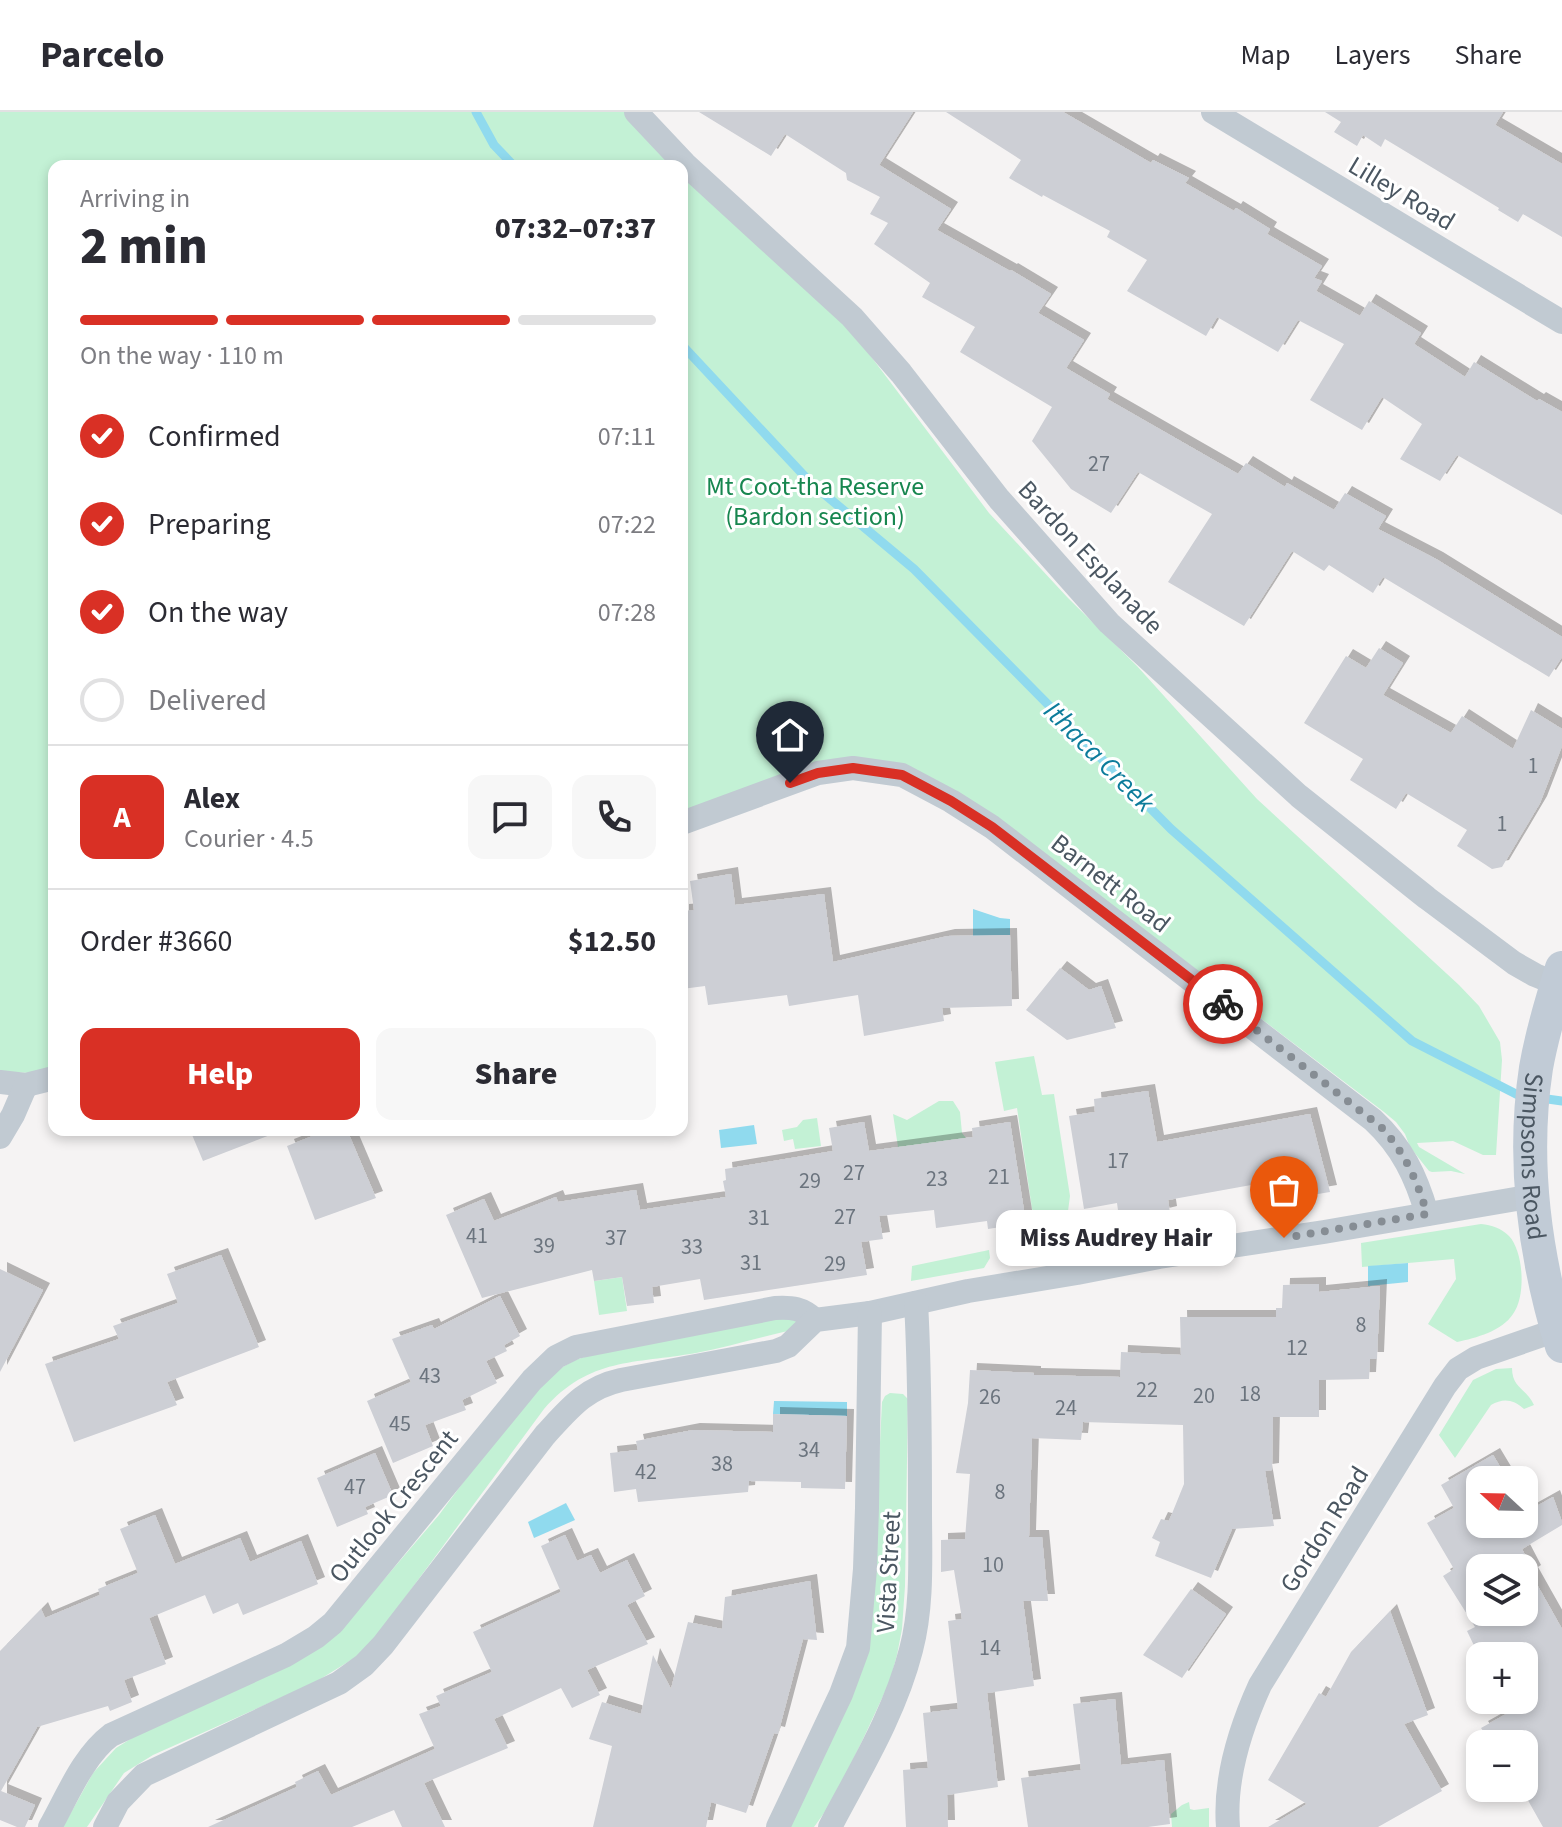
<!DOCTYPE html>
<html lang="en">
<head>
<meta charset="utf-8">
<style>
	body { margin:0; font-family:"Source Sans 3",sans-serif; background:#f7f7f7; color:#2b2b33; height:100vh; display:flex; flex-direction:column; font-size:30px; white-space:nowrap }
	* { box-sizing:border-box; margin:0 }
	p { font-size:26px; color:#7c7c81 }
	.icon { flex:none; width:44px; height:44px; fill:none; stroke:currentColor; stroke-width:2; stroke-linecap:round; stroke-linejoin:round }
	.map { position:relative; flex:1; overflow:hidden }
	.sheet { position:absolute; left:48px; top:48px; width:640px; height:976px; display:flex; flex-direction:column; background:#fff; border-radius:16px; box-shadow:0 4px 12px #0003 }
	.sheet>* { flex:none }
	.needle { width:52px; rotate:292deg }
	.fabs { position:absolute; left:1466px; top:1354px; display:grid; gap:16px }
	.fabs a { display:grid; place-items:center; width:72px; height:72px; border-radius:16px; background:#fff; box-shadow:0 4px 12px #0003; font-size:40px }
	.pin { position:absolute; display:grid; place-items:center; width:68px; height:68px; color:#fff; margin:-82px -34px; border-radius:50% 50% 50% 0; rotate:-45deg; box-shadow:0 0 8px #0007 }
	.pin .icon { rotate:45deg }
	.courier { position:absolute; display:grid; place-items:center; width:80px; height:80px; margin:-40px; border:6px solid #d93025; border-radius:50%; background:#fff; color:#222; box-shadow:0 2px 10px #0007 }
	.bubble { position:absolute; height:56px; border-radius:16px; background:#fff; box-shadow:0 4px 12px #0003; font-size:26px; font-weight:800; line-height:56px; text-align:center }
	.head em { font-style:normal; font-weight:800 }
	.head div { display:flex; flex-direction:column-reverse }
	.head { display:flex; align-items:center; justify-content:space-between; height:136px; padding:0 32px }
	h1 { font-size:52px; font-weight:800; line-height:60px }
	.bar { display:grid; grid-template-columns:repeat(4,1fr); gap:12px 8px; align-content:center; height:96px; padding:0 32px }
	.bar i { height:10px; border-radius:6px; background:#e1e1e2 }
	.bar .on { background:#d93025 }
	.bar p { grid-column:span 4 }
	.line { display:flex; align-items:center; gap:20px; padding:0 32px; border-top:2px solid #e1e1e2 }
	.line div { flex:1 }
	.round { display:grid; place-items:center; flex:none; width:84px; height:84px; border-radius:16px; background:#f7f7f7 }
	ol { padding:0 32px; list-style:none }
	li { display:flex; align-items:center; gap:24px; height:88px }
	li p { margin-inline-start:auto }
	li .icon { padding:8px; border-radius:50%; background:#d93025; color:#fff; stroke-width:4 }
	li:last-child { color:#7c7c81 }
	li i { width:44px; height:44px; border:4px solid #e1e1e2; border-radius:50% }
	.cta { display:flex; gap:16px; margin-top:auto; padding:16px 32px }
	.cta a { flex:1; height:92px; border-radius:16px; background:#d93025; color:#fff; font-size:32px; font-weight:800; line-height:92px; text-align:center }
	.cta a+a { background:#f7f7f7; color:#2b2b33 }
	header { display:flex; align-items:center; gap:48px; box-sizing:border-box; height:112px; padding:0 40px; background:#fff; border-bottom:2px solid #e1e1e2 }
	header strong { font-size:38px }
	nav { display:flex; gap:44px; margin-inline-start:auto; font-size:28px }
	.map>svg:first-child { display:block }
	.green { fill:#c3f1d5 }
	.water { fill:#90daee }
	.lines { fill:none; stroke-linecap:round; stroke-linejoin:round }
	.stream { stroke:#90daee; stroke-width:9 }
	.building { fill:#cdcfd5; fill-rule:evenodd; filter:url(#shadow) }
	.street { stroke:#c1cad2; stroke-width:24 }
	.secondary { stroke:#c1cbd6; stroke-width:34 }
	.done { stroke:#868d94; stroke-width:8; stroke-dasharray:0 14.4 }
	.route { stroke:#d93025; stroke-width:10 }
	.labels { text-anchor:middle; stroke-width:6; stroke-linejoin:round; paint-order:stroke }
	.number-label { font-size:22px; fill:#6b747e }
	.street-label { font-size:26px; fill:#4a5661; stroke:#fff }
	.park-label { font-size:26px; fill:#17864f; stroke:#fff }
	.water-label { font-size:28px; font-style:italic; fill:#0c7c9b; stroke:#fff }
</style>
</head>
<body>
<header>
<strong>Parcelo</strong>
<nav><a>Map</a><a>Layers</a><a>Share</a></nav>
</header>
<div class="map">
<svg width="1562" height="1715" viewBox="0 0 1562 1715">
	<defs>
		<filter id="shadow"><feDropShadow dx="7" dy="-7" stdDeviation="0" flood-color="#0004"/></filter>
	</defs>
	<rect width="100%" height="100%" fill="#f5f3f3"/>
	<g class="green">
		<path d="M 0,0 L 626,0 L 676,54 L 54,54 L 54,957 L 35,961 L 0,960 Z"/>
		<path d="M 682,60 L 845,210 L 989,401 L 1068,486 L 1137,554 L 1257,687 L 1459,873 L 1479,894 L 1500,930 L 1502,948 L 1496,1043 L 1483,1043 L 1453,1029 L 1417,1031 L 1419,1035 L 1465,1062 L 1451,1059 L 1432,1060 L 1429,1059 L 1410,1035 L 1405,1022 L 1396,1010 L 1384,1000 L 1002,710 L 877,651 L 682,701 Z"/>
		<path d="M 1034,944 L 1042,983 L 1054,982 L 1070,1084 L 1068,1099 L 1071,1124 L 1122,1116 L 1122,1131 L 1006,1151 L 1005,1143 L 1006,1135 L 1037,1130 L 1017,996 L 1004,999 L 995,950 Z"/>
		<path d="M 939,989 L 953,989 L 960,1000 L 962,1021 L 966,1026 L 898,1035 L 893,1002 L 907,1008 Z"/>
		<path d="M 817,1006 L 821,1034 L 795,1037 L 793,1027 L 784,1029 L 782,1018 L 797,1015 L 803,1008 Z"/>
		<path d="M 1481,1112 C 1492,1113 1501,1116 1509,1124 C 1524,1140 1526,1185 1513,1202 C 1502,1219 1476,1226 1457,1230 L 1428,1212 L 1456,1167 L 1454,1147 L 1362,1155 L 1361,1131 Z"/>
		<path d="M 989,1138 L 990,1146 L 984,1156 L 911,1169 L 912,1154 Z"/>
		<path d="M 622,1165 L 627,1199 L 599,1203 L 594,1169 Z"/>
		<path d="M 780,1204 L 800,1205 L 792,1218 C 761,1225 728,1235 696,1241 C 634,1252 590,1245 544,1297 L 376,1525 L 356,1545 L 314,1571 L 153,1643 L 124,1661 L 87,1715 L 63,1715 L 93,1661 L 116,1636 L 380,1472 L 439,1403 L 496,1326 L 554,1260 L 575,1248 L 591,1243 Z"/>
		<path d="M 1512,1256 C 1512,1276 1526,1276 1534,1293 L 1524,1297 C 1513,1287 1503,1286 1491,1293 L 1455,1346 L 1439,1323 L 1473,1268 L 1496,1257 Z"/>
		<path d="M 890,1281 L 903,1282 L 908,1287 L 905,1474 L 902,1517 L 897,1543 L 890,1569 L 864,1625 L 832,1690 L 814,1715 L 789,1715 L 871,1514 L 882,1290 L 885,1284 Z"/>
		<path d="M 1189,1690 L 1190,1697 L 1194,1698 L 1209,1696 L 1209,1715 L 1172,1715 L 1171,1702 L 1182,1693 Z"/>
	</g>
	<g class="water">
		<path d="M 973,797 L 1000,806 L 1010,807 L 1010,823 L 973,824 Z"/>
		<path d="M 754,1013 L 757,1032 L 721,1036 L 719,1018 Z"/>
		<path d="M 1408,1151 L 1408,1170 L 1368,1174 L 1368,1154 Z"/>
		<path d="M 774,1289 L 847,1290 L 847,1304 L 773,1302 Z"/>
		<path d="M 566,1391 L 575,1408 L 534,1426 L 528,1410 Z"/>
	</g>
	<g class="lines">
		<g class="stream">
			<path d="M 476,0 L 494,33 L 514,54"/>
			<path d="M 682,233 L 811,371 L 914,457 L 1171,717 L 1412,929 L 1518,983 L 1562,989"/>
		</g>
	</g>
	<g class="building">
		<path d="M 699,0 L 913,0 L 879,53 L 951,97 L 937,118 L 1010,159 L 1011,158 L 1051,182 L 1038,201 L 1084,228 L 1066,256 L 1110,282 L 1107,287 L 1238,362 L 1246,351 L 1285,375 L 1287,371 L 1334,398 L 1345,381 L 1386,404 L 1378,417 L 1436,447 L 1562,525 L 1562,545 L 1549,565 L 1383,465 L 1373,481 L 1329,453 L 1324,459 L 1292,439 L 1244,514 L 1168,470 L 1212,402 L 1138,360 L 1111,401 L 1071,377 L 1032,329 L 1052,295 L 960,240 L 975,215 L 922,185 L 930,171 L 874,132 L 888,111 L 870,102 L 880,85 L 847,68 L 846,61 L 785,22 L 771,44 Z"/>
		<path d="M 946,0 L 1063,0 L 1151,51 L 1153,48 L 1189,66 L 1185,71 L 1234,99 L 1236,96 L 1270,117 L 1267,122 L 1322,154 L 1314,166 L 1322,169 L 1316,179 L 1360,204 L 1369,189 L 1421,221 L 1414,232 L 1465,265 L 1474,250 L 1537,289 L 1539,287 L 1562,300 L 1562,403 L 1457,343 L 1440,369 L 1400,347 L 1422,312 L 1382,285 L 1362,318 L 1310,288 L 1344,232 L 1298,208 L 1278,240 L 1217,205 L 1206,224 L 1127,179 L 1147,148 L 1107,125 L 1110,119 L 1043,83 L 1042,85 L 1009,66 L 1021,48 Z"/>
		<path d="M 1325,0 L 1503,0 L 1495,13 L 1562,52 L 1562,125 L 1523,102 L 1518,110 L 1498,98 L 1499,96 L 1385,27 L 1381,35 L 1363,23 L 1357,34 L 1334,20 L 1341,10 Z"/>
		<path d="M 1379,536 L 1403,551 L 1383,583 L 1451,621 L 1462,604 L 1513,637 L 1531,598 L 1562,617 L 1562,634 L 1540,691 L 1502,755 L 1492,757 L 1457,734 L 1467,718 L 1406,681 L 1396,697 L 1350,668 L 1363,647 L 1304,611 L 1346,544 L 1366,556 Z"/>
		<path d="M 731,762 L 735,793 L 824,782 L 833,850 L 948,824 L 1010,823 L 1012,894 L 942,896 L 944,909 L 864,924 L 858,883 L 789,894 L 787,883 L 708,893 L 705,874 L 682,877 L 682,799 L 694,798 L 690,769 Z"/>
		<path d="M 1060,856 L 1089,878 L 1101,874 L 1116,916 L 1067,928 L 1026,898 Z"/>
		<path d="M 1148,979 L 1157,1030 L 1310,1002 L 1330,1080 L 1294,1086 L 1290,1066 L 1168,1088 L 1170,1101 L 1120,1113 L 1117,1091 L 1084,1097 L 1069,1004 L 1095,1000 L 1094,987 Z"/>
		<path d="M 864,1010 L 869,1039 L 973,1025 L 972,1016 L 1010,1010 L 1026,1111 L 988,1117 L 987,1109 L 936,1116 L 934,1098 L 879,1104 L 883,1127 L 861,1130 L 867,1163 L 704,1188 L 700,1167 L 652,1175 L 654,1191 L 627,1194 L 622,1165 L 594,1169 L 592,1158 L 482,1186 L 446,1103 L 484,1087 L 494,1109 L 556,1085 L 558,1090 L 636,1078 L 640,1098 L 726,1085 L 723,1069 L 726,1068 L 725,1057 L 833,1039 L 829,1016 Z"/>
		<path d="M 190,1018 L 277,1018 L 278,1020 L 203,1049 Z"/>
		<path d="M 328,1018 L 347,1018 L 376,1086 L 315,1108 L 287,1034 Z"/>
		<path d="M 221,1143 L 259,1235 L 167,1270 L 177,1293 L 74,1330 L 45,1252 L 119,1227 L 113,1214 L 178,1191 L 167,1162 Z"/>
		<path d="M 0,1157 L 43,1178 L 0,1260 Z"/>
		<path d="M 1319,1172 L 1319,1180 L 1380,1174 L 1377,1247 L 1370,1247 L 1369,1267 L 1319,1268 L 1319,1305 L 1273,1305 L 1272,1358 L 1265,1359 L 1274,1414 L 1232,1417 L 1211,1466 L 1155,1444 L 1160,1430 L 1152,1426 L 1161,1407 L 1169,1409 L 1184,1372 L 1183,1313 L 1083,1310 L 1081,1328 L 1032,1326 L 1029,1425 L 1042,1425 L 1048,1489 L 1023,1489 L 1034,1574 L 987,1581 L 998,1675 L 947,1683 L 948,1715 L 906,1715 L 903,1658 L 928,1656 L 923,1601 L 958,1597 L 948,1509 L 962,1507 L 954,1458 L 941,1460 L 941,1428 L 965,1427 L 970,1362 L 956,1361 L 968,1291 L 970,1258 L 1034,1261 L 1034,1263 L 1120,1265 L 1121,1240 L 1181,1243 L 1180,1205 L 1276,1205 L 1276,1196 L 1282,1196 L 1283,1173 Z"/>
		<path d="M 500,1184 L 520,1224 L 504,1233 L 507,1239 L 486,1249 L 497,1271 L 462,1288 L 466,1298 L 425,1313 L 433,1334 L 393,1351 L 367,1289 L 411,1270 L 392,1227 L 432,1213 L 434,1217 Z"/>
		<path d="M 773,1302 L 847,1304 L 845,1377 L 801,1376 L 801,1370 L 749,1369 L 748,1380 L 638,1390 L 636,1377 L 614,1380 L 610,1341 L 638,1338 L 636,1329 L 693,1318 L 773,1320 Z"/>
		<path d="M 375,1341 L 393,1383 L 365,1395 L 368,1402 L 337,1415 L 317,1366 Z"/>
		<path d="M 1493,1343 L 1508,1368 L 1480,1368 L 1480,1412 L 1524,1412 L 1524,1396 L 1526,1400 L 1553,1385 L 1562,1410 L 1562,1413 L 1522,1437 L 1534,1460 L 1531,1462 L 1562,1517 L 1562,1715 L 1543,1715 L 1521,1676 L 1524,1676 L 1524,1632 L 1492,1632 L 1481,1616 L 1508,1601 L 1501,1588 L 1524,1588 L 1524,1544 L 1480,1544 L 1480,1546 L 1467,1519 L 1475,1515 L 1443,1464 L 1454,1457 L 1427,1411 L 1454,1396 L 1441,1373 ZM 1480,1456 L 1524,1456 L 1524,1500 L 1480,1500 Z"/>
		<path d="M 155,1403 L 175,1452 L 240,1426 L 250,1450 L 301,1429 L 318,1472 L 243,1503 L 238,1491 L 213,1502 L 205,1483 L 149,1506 L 166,1552 L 124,1568 L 132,1590 L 110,1599 L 108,1594 L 37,1615 L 1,1679 L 35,1693 L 25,1715 L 17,1715 L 0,1708 L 0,1539 L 41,1497 L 45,1506 L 100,1483 L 98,1477 L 138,1461 L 120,1417 Z"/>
		<path d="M 565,1423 L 577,1449 L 591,1443 L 600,1461 L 627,1448 L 645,1484 L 627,1493 L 648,1532 L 587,1558 L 600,1583 L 572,1596 L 561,1576 L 494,1607 L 508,1636 L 424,1671 L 445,1715 L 402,1715 L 394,1698 L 352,1715 L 208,1715 L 297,1675 L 295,1670 L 318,1659 L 331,1683 L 435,1637 L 419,1602 L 441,1594 L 436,1584 L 492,1560 L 473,1520 L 561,1480 L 541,1434 Z"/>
		<path d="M 810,1469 L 817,1528 L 803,1527 L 778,1622 L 774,1621 L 746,1701 L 711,1690 L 706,1715 L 593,1715 L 612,1634 L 589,1627 L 602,1590 L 641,1602 L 653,1543 L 671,1577 L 688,1510 L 722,1517 L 725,1485 Z"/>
		<path d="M 1191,1477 L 1226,1502 L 1182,1566 L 1143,1543 Z"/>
		<path d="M 1390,1499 L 1428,1603 L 1404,1612 L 1442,1679 L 1378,1715 L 1268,1715 L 1307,1692 L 1268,1668 L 1319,1581 L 1326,1585 L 1351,1540 Z"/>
		<path d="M 1115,1587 L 1121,1653 L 1164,1648 L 1170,1712 L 1148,1715 L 1028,1715 L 1021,1666 L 1081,1658 L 1073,1592 Z"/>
	</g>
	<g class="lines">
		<g class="street">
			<path d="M 636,0 L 685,52 L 852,205 L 901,261 L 999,387 L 1109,511 L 1299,684 L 1427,786 L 1514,851 L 1535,863 L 1557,872"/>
			<path d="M 1213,0 L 1562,210"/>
			<path d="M 682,711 L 818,661 L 853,656 L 902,663 L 951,689 L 992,715 L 1373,1008 C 1402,1035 1416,1064 1427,1102"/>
			<path d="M 0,970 L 26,973 L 54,966"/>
			<path d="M 0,1025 L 13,1003 L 26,973"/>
			<path d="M 50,1715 C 67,1685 83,1644 111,1623 L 286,1543 L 316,1525 L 333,1511 L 532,1268 L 556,1245 L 576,1235 L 775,1196 C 792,1195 802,1196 815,1208"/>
			<path d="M 105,1715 L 118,1690 L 144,1663 L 339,1571 L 364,1553 L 383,1533 L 545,1323 C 569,1297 585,1276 621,1268 L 776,1239 L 788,1234 L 815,1208 L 870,1201 L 968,1179 L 1077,1161 L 1159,1145 L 1324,1120 L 1533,1084"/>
			<path d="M 778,1715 L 841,1582 L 858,1536 L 865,1457 L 867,1396 L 870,1201"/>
			<path d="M 830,1715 C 860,1658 895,1601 911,1538 C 923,1493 920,1444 920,1398 C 920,1329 920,1260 916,1191"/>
			<path d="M 1228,1715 C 1224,1666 1240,1617 1260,1573 L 1445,1274 L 1458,1257 L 1476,1246 L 1557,1218"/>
		</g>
		<path class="secondary" id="s1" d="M 1562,856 C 1552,889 1542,922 1536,956 C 1522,1048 1535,1145 1562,1234"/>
	</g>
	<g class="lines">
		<path class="done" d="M 1223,892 L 1381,1015 C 1405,1041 1417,1068 1427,1102 L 1284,1126"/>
		<path class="route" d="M 790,671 L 818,661 L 853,656 L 902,663 L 951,689 L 992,715 L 1223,892"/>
	</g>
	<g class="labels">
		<g class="number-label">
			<text x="1099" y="359">27</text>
			<text x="1533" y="661">1</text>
			<text x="1502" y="719">1</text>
			<text x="1118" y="1056">17</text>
			<text x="854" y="1068">27</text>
			<text x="999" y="1072">21</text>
			<text x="937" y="1074">23</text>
			<text x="810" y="1076">29</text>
			<text x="845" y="1112">27</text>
			<text x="759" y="1113">31</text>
			<text x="477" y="1131">41</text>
			<text x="616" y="1133">37</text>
			<text x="544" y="1141">39</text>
			<text x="692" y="1142">33</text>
			<text x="751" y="1158">31</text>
			<text x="835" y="1159">29</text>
			<text x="1361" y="1220">8</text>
			<text x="1297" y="1243">12</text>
			<text x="430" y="1271">43</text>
			<text x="1147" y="1285">22</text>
			<text x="1250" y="1289">18</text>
			<text x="1204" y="1291">20</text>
			<text x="990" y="1292">26</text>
			<text x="1066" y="1303">24</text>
			<text x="400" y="1319">45</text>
			<text x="809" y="1345">34</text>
			<text x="722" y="1359">38</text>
			<text x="646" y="1367">42</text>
			<text x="355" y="1382">47</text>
			<text x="1000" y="1387">8</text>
			<text x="993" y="1460">10</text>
			<text x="990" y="1543">14</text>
		</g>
		<g class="street-label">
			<text transform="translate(1402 81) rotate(31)" y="9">Lilley Road</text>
			<text transform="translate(1091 445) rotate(47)" y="9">Bardon Esplanade</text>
			<text transform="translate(1111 771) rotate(38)" y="9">Barnett Road</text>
			<text dy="9" stroke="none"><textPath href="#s1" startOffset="192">Simpsons Road</textPath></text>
			<text transform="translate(393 1394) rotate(-51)" y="9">Outlook Crescent</text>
			<text transform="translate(1324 1417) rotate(-58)" y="9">Gordon Road</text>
			<text transform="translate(888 1460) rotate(-87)" y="9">Vista Street</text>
		</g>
		<g class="park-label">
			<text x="815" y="383">Mt Coot-tha Reserve<tspan x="815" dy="30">(Bardon section)</tspan></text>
		</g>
		<g class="water-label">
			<text transform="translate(1100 644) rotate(45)" y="10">Ithaca Creek</text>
		</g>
	</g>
</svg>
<div class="fabs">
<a><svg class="needle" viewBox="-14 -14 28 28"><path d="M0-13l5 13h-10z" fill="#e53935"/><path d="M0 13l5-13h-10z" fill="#7c7c81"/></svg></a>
<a><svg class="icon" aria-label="layers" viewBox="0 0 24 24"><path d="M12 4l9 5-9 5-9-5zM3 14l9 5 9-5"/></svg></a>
<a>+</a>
<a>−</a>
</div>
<div class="pin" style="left:1284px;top:1126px;background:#ea580c"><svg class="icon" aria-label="bag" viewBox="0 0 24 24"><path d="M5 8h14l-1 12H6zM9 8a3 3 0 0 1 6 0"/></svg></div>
<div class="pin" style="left:790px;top:671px;background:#1f2937"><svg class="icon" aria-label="home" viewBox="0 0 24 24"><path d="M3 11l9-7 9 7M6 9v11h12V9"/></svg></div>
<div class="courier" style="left:1223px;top:892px"><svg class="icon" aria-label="bike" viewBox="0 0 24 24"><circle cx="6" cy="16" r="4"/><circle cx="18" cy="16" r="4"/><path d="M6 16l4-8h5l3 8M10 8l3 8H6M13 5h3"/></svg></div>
<div class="bubble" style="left:996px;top:1098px;width:240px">Miss Audrey Hair</div>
<section class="sheet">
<div class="head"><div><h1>2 min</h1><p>Arriving in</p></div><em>07:32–07:37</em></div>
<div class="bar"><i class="on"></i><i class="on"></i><i class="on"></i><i></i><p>On the way · 110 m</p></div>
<ol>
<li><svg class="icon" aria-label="check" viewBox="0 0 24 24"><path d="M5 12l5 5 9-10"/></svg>Confirmed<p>07:11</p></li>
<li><svg class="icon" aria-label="check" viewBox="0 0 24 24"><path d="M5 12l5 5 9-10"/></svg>Preparing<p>07:22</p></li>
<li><svg class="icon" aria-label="check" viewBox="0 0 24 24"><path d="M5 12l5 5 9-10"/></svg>On the way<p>07:28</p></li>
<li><i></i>Delivered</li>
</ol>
<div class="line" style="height:144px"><b class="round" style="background:#d93025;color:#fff">A</b><div><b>Alex</b><p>Courier · 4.5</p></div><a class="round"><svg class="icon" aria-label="chat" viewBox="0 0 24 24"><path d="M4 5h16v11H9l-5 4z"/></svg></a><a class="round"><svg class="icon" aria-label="phone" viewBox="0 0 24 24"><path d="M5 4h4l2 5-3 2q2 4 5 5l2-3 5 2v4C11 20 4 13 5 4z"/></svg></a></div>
<div class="line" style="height:104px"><div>Order #3660</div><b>$12.50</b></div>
<div class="cta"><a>Help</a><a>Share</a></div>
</section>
</div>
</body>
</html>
